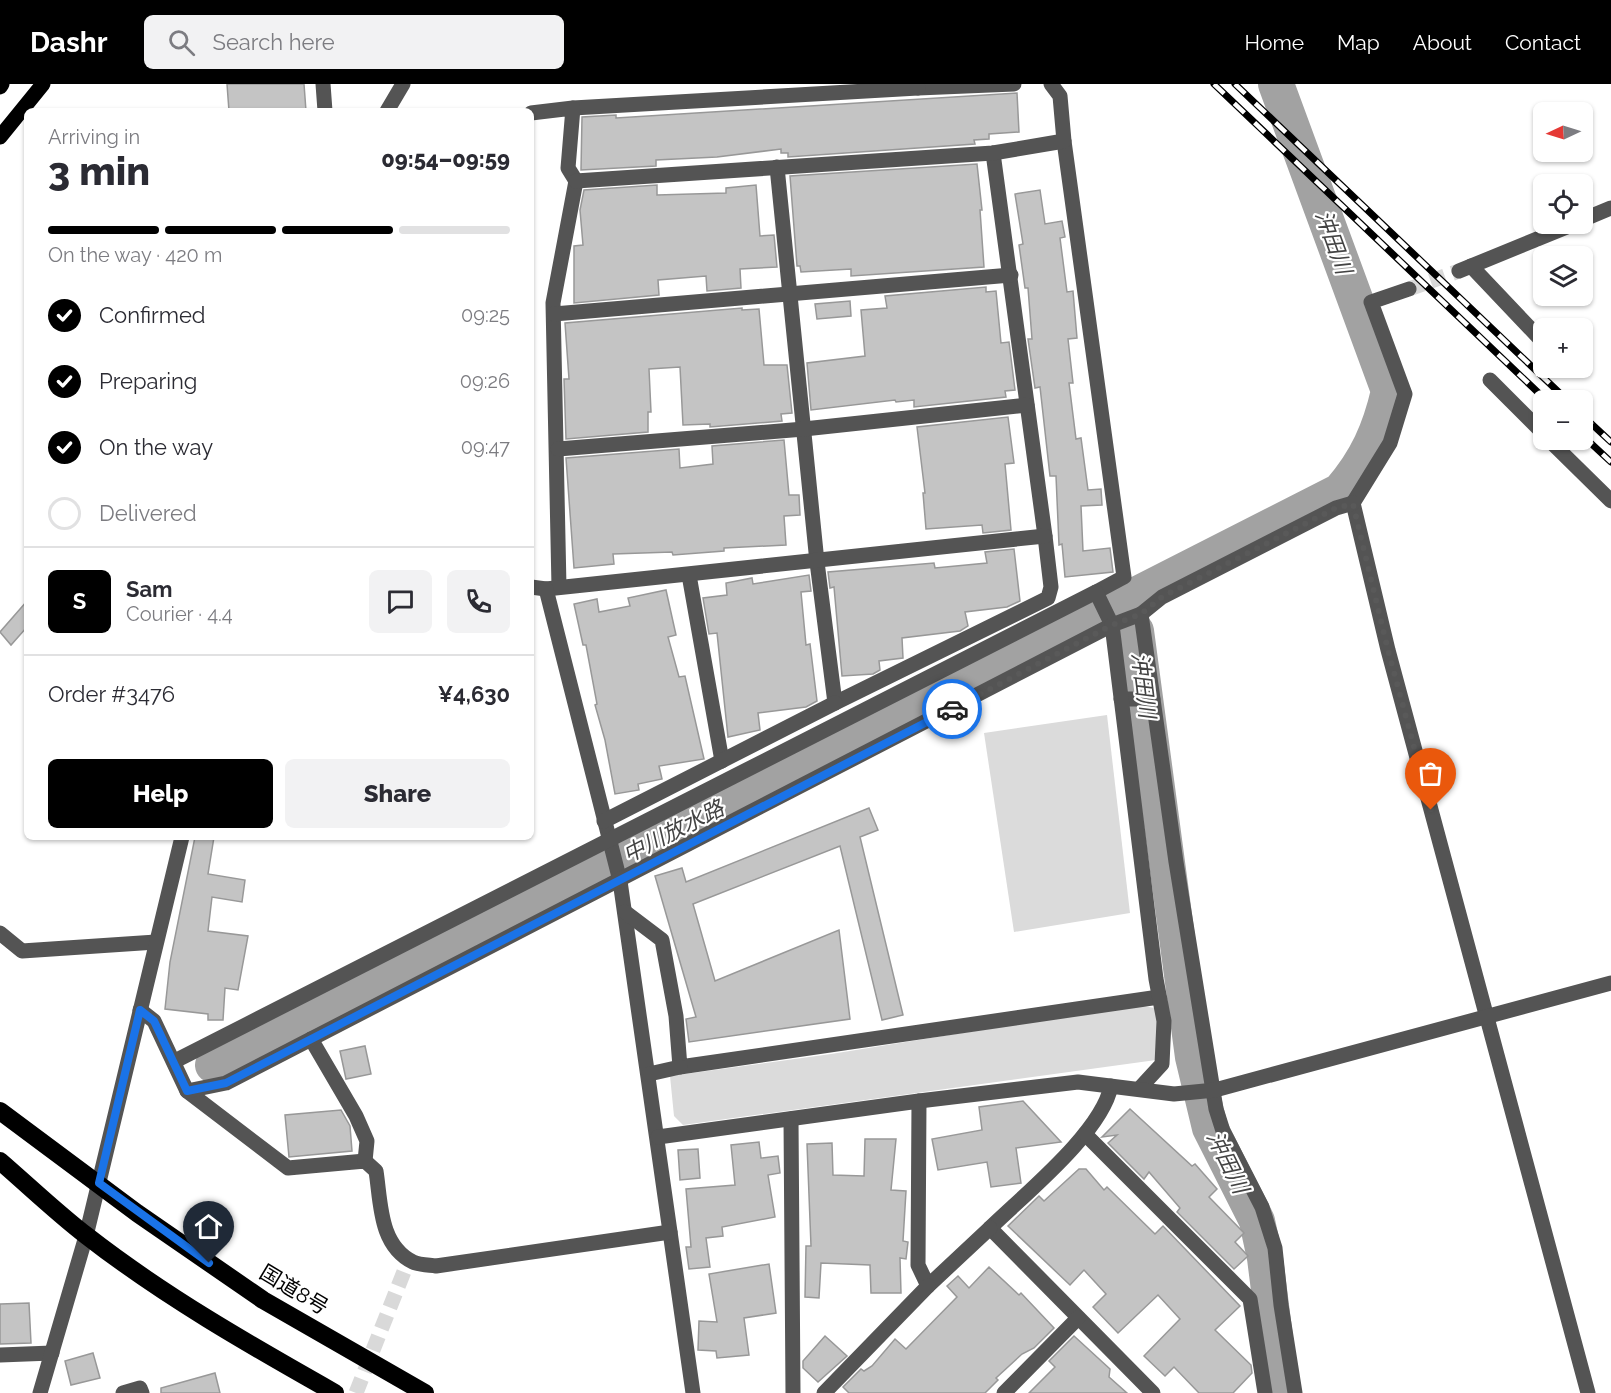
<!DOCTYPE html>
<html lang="en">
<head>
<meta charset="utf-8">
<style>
	body { margin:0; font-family:Raleway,"Noto Sans JP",sans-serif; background:#f2f2f3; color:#2b2b33; height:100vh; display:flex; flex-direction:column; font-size:22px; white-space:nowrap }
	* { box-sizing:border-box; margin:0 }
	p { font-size:20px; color:#7c7c81 }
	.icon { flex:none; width:33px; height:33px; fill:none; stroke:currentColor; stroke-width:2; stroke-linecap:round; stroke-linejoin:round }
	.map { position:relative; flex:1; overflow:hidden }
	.side { position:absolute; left:24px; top:24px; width:510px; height:732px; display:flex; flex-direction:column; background:#fff; border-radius:9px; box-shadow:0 2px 4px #0004 }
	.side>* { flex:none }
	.needle { width:39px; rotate:266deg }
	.tools { position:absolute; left:1533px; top:18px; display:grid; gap:12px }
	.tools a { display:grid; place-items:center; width:60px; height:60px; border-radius:9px; background:#fff; box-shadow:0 2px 4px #0004; font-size:30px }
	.pin { position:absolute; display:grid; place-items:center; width:51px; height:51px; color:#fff; margin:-62px -26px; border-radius:50% 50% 50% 0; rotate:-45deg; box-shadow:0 0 6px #0007 }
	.pin .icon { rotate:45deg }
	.courier { position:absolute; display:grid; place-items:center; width:60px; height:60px; margin:-30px; border:4px solid #1a73e8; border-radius:50%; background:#fff; color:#222; box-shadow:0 2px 8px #0007 }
	.summary em { font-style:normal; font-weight:800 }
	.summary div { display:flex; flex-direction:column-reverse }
	.summary { display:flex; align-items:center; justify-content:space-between; height:102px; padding:0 24px }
	h1 { font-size:39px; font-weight:800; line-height:45px }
	.bar { display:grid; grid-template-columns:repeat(4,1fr); gap:9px 6px; align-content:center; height:72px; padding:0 24px }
	.bar i { height:8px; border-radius:4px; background:#e1e1e2 }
	.bar .current { background:#000 }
	.bar p { grid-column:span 4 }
	.line { display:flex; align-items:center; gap:15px; padding:0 24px; border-top:2px solid #e1e1e2 }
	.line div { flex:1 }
	.round { display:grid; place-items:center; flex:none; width:63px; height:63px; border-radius:9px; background:#f2f2f3 }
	ol { padding:0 24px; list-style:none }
	li { display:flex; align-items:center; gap:18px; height:66px }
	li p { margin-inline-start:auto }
	li .icon { padding:6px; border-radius:50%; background:#000; color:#fff; stroke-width:4 }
	li:last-child { color:#7c7c81 }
	li i { width:33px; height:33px; border:3px solid #e1e1e2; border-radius:50% }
	.primary-button { display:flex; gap:12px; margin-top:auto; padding:12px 24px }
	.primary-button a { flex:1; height:69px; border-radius:9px; background:#000; color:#fff; font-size:24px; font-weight:800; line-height:69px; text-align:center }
	.primary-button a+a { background:#f2f2f3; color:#2b2b33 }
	header { display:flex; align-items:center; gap:36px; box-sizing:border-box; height:84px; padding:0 30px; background:#000; color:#fff }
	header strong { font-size:28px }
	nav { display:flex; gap:33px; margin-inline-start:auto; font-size:21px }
	.search { width:420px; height:54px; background:#f2f2f3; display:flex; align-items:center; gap:15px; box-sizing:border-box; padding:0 21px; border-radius:9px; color:#7c7c81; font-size:22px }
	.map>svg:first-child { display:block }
	.green { fill:#dbdbdb }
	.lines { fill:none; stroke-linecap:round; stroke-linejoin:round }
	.river { stroke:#a2a2a2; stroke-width:36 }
	.building { fill:#c4c4c4; stroke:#989898; stroke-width:1.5 }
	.minor-tunnel { stroke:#d9d9d9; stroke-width:15; stroke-dasharray:15 8; stroke-linecap:butt }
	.minor { stroke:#545454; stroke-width:15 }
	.major { stroke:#000; stroke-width:15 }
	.highway { stroke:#000; stroke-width:18 }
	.rail-casing { stroke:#000; stroke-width:7 }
	.rail { stroke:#fff; stroke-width:4.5; stroke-dasharray:14; stroke-linecap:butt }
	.done { stroke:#595959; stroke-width:6; stroke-dasharray:0 10.8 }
	.route { stroke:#1a73e8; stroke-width:8 }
	.labels { text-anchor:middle; stroke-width:4.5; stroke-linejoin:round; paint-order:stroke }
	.street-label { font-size:21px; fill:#000; stroke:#fff }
	.water-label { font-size:22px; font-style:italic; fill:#434343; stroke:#fff }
</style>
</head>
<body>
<header>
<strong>Dashr</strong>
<div class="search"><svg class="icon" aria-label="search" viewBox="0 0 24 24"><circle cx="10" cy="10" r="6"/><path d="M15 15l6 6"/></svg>Search here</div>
<nav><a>Home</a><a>Map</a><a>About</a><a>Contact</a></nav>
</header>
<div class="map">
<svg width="1611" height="1309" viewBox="0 0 1611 1309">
	<rect width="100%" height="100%" fill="#fff"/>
	<g class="green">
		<path d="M 1107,631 L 1130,829 L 1014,848 L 984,649 Z"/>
		<path d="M 1136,921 L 1155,924 L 1161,947 L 1156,976 L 683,1041 L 674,1032 L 670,992 L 831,970 Z"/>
	</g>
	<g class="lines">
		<g class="river">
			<path d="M 1136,547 L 1193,973 L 1210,1044 L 1257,1137 L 1265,1174 L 1282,1309"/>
			<path d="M 213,981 L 1340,407 C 1367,376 1380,346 1389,307 L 1276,0"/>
		</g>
	</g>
	<g class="building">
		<path d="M 227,0 L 304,0 L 306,27 L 229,27 Z"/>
		<path d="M 1017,9 L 1019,48 L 989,50 L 989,55 L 974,56 L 975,60 L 788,73 L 788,69 L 781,69 L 781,65 L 717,73 L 656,76 L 656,82 L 581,86 L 582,33 L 616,31 L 616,34 Z"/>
		<path d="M 977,80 L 982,126 L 980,126 L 984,183 L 851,192 L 851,185 L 801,188 L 800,182 L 797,182 L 790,92 Z"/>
		<path d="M 657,101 L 657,111 L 726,109 L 726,104 L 756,101 L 760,152 L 774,151 L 777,183 L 740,185 L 741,204 L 707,207 L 706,192 L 658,196 L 659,211 L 574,219 L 574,162 L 583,161 L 580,126 L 584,106 Z"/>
		<path d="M 1040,106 L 1045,140 L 1062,137 L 1065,153 L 1060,154 L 1067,208 L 1073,207 L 1077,254 L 1068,255 L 1073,299 L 1069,299 L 1076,355 L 1081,354 L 1088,406 L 1101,405 L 1102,421 L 1081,422 L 1083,467 L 1110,464 L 1113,488 L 1065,493 L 1062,460 L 1059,461 L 1056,392 L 1050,392 L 1040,303 L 1035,304 L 1028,255 L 1032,255 L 1028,204 L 1025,204 L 1019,161 L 1023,160 L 1015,110 Z"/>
		<path d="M 986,203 L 986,208 L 996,207 L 1001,259 L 1009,258 L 1015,306 L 1005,307 L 1006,313 L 914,323 L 914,316 L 896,318 L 895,316 L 811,326 L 807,279 L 865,272 L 861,226 L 887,224 L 885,212 Z"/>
		<path d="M 850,217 L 851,232 L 817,235 L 815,220 Z"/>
		<path d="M 742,224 L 742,226 L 759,225 L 764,281 L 787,281 L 792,329 L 781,330 L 782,337 L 710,343 L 710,340 L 683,341 L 680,283 L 649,285 L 651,328 L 648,328 L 648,348 L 566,355 L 564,295 L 569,295 L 565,239 Z"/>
		<path d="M 1008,333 L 1014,379 L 1005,380 L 1011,446 L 983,449 L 982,441 L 926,445 L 923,409 L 925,409 L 917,343 Z"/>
		<path d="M 784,356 L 789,411 L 799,411 L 800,431 L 784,432 L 786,461 L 724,464 L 724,467 L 673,471 L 672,468 L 613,470 L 614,480 L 574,484 L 566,374 L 679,365 L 680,384 L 713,380 L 712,362 Z"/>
		<path d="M 1014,465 L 1020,517 L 1007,523 L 965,528 L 968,542 L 960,547 L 902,554 L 903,574 L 879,577 L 880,586 L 873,590 L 842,592 L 834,503 L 830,504 L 828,488 L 934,479 L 935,484 L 987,479 L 985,468 Z"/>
		<path d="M 809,491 L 811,507 L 801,508 L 806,561 L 810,560 L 817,617 L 806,623 L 758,629 L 760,646 L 728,653 L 717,549 L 709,550 L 703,514 L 727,511 L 726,499 L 752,494 L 753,500 Z"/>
		<path d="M 666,506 L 676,551 L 668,553 L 679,593 L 685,592 L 704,675 L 659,682 L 662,695 L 638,700 L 639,706 L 615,710 L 605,656 L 595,621 L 597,620 L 586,561 L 583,561 L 574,520 L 597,515 L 599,528 L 630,522 L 628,514 Z"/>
		<path d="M 27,517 L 27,543 L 11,561 L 0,548 Z"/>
		<path d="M 869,724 L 878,746 L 860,753 L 903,931 L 882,936 L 840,762 L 693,820 L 715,897 L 839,846 L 850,935 L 689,958 L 686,935 L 696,933 L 655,792 L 682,784 L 686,798 Z"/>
		<path d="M 195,753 L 214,753 L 208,790 L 245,796 L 242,818 L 212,813 L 208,847 L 248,852 L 238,906 L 225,904 L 223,936 L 208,936 L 208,930 L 165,925 L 170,878 Z"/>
		<path d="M 365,962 L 371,990 L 346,995 L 340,967 Z"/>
		<path d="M 1023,1017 L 1061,1058 L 1016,1064 L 1021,1099 L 991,1103 L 987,1078 L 938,1086 L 932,1055 L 982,1046 L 979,1023 Z"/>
		<path d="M 1130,1025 L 1192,1082 L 1195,1080 L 1217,1105 L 1209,1113 L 1244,1149 L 1235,1158 L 1248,1172 L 1234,1185 L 1177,1128 L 1180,1124 L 1149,1088 L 1144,1095 L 1108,1059 L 1117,1051 L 1102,1053 Z"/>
		<path d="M 341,1026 L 350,1042 L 352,1067 L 289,1073 L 285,1031 Z"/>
		<path d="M 865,1055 L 896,1055 L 891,1106 L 906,1107 L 903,1157 L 908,1158 L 906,1175 L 900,1174 L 901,1209 L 871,1209 L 870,1181 L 821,1179 L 819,1214 L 805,1213 L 806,1162 L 811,1162 L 807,1060 L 832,1059 L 833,1091 L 864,1092 Z"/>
		<path d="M 759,1058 L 761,1074 L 778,1072 L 780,1089 L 768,1091 L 775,1133 L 722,1143 L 723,1152 L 706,1154 L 710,1183 L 689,1185 L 686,1163 L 691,1163 L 686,1105 L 735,1101 L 731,1061 Z"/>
		<path d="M 698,1065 L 700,1094 L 680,1096 L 678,1066 Z"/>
		<path d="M 1079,1085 L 1086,1085 L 1104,1106 L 1107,1103 L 1155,1150 L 1163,1142 L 1240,1222 L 1215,1246 L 1251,1281 L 1252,1289 L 1233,1309 L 1199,1309 L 1174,1283 L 1165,1292 L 1144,1272 L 1180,1235 L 1158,1211 L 1118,1249 L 1093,1223 L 1106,1210 L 1084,1186 L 1070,1201 L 1008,1142 L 1039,1112 L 1044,1117 Z"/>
		<path d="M 769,1180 L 776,1229 L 744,1234 L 749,1271 L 717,1274 L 716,1267 L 698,1266 L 699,1237 L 717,1238 L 709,1190 Z"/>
		<path d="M 989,1183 L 1019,1211 L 1021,1209 L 1054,1244 L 1034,1264 L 1022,1270 L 996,1294 L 998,1296 L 985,1309 L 849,1309 L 843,1303 L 861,1285 L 864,1287 L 872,1282 L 895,1255 L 906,1265 L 957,1213 L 947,1202 L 958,1192 L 969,1204 Z"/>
		<path d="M 29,1219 L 31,1259 L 0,1260 L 0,1220 Z"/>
		<path d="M 825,1252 L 847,1272 L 818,1298 L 803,1284 L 803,1277 Z"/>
		<path d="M 1074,1252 L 1110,1285 L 1109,1293 L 1127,1309 L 1029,1309 L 1055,1283 L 1049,1277 Z"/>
		<path d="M 93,1269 L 100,1294 L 71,1301 L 65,1277 Z"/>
		<path d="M 215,1289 L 220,1309 L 161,1309 L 161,1304 Z"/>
	</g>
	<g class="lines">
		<g class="minor-tunnel">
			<path d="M 1409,205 L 1459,187"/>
			<path d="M 356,1309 L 409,1175"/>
		</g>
		<g class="minor">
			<path d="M 323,0 L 325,27"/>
			<path d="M 917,0 L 918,4 L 1014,0"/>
			<path d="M 573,24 L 918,4"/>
			<path d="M 387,27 L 403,0"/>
			<path d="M 531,29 L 573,24 L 568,84 L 576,97 L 553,219 L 559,503"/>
			<path d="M 1064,57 L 1124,493 L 1096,508"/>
			<path d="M 777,83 L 817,478 L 835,619 L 1048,514 L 1051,503 L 1045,452 L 993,69"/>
			<path d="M 576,97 L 993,69 L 1064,57 L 1060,12 L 1051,0"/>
			<path d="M 1582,136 L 1611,124"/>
			<path d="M 1471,182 L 1544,259"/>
			<path d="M 1459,187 L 1574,140"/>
			<path d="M 1409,205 L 1371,218 L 1405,310 L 1390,359 L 1353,419 L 1388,566 L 1588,1309"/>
			<path d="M 554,230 L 1011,191"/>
			<path d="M 1490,296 L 1544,350"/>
			<path d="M 1549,356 L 1611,417"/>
			<path d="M 558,365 L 804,345 L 1027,321"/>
			<path d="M 689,491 L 722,677"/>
			<path d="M 531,503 L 546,505 L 1045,452"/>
			<path d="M 546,505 L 620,797 L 693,1309"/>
			<path d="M 1141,530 L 1162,513 L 1336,424 L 1353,419"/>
			<path d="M 1121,615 L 1153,615"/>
			<path d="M 604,737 L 835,619"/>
			<path d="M 625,828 L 662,856 L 676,932 L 680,983 L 1159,913"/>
			<path d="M 0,849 L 22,867 L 156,858"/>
			<path d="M 140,926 L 154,937 L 187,1007 L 288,1084 L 365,1077 L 376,1087 C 381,1119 379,1161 413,1178 C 419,1181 429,1181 436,1182 L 670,1148"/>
			<path d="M 311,955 L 356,1032 L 367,1057 L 365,1077"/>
			<path d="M 175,977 L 1096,508 L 1112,541 L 226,999 L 187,1007"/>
			<path d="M 649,990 L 680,983"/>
			<path d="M 1111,1002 C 1102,1048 1025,1110 990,1144 L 1153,1309"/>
			<path d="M 1139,1005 L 1162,980 L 1164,937 L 1156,895 L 1112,541 L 1141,530 L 1176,778 L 1216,1025 L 1223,1047 L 1262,1123 L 1275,1164 L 1281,1221 L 1295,1309"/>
			<path d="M 919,1017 L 1078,998 L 1174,1010 L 1215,1006 L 1611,899"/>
			<path d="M 791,1035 L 793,1309"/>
			<path d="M 1085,1050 L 1250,1215 L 1265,1309"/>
			<path d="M 658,1053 L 919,1017 L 918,1181 L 928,1202 L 990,1144"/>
			<path d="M 0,1271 L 52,1269"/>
			<path d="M 40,1309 L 86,1152 L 182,753"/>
			<path d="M 123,1309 L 140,1304 L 142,1309"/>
			<path d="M 824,1309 L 928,1202"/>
			<path d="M 1004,1309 L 1078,1234"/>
		</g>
		<g class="major">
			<path d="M 0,3 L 2,0"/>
			<path d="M 0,53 L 43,0"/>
		</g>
		<g class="highway">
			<path d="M 0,1027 L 137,1129 L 263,1216 L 425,1309"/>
			<path d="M 0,1077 C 29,1102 57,1129 87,1152 C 164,1212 250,1261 335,1309"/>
		</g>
		<defs>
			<g id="rail">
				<path d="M 1214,0 L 1546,316"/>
				<path d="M 1235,0 L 1567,316"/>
				<path d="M 1582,331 L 1611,358"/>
				<path d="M 1582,351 L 1611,378"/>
			</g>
		</defs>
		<use href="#rail" class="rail-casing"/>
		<use href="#rail" class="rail"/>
	</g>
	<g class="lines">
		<path class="done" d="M 952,625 L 1112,541 L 1141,530 L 1162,513 L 1336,424 L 1353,420 L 1388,566 L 1431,726"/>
		<path class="route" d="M 209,1179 L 99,1099 L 140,926 L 154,937 L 187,1007 L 226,999 L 952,625"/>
	</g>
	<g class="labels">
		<g class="street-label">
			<text transform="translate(294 1206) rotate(31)" y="7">国道8号</text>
		</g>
		<g class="water-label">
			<text transform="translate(1334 158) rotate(70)" y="8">沖田川</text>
			<text transform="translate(1144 601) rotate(83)" y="8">沖田川</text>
			<text transform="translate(673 747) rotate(-27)" y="8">中川放水路</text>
			<text transform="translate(1228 1078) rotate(64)" y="8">沖田川</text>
		</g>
	</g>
</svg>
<div class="tools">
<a><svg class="needle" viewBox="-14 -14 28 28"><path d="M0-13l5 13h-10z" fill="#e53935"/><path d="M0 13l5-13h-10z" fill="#7c7c81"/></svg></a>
<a><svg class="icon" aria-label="locate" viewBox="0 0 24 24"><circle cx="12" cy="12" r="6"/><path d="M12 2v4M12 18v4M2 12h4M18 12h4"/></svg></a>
<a><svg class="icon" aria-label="layers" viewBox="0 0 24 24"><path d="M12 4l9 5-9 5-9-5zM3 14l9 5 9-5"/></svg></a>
<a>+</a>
<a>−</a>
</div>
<div class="pin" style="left:1431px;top:726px;background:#ea580c"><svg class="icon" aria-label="bag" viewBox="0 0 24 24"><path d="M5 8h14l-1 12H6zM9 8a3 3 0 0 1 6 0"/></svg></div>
<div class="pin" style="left:209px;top:1179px;background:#1f2937"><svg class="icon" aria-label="home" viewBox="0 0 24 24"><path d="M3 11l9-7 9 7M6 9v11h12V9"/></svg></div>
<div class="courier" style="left:952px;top:625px"><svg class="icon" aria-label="car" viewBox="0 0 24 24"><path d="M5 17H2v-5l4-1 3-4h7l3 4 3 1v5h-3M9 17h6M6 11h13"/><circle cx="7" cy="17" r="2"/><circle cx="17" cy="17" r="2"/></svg></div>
<section class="side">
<div class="summary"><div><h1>3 min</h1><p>Arriving in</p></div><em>09:54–09:59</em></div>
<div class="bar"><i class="current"></i><i class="current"></i><i class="current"></i><i></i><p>On the way · 420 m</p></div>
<ol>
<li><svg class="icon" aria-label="check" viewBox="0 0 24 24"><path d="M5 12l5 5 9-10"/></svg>Confirmed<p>09:25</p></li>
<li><svg class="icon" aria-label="check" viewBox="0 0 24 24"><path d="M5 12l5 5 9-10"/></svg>Preparing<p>09:26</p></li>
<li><svg class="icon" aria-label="check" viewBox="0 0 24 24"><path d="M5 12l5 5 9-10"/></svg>On the way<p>09:47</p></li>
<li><i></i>Delivered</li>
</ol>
<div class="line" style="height:108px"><b class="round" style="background:#000;color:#fff">S</b><div><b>Sam</b><p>Courier · 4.4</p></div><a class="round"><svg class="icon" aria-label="chat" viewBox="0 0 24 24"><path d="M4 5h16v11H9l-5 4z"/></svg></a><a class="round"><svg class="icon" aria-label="phone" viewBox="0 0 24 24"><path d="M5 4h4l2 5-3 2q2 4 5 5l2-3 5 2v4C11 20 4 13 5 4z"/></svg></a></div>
<div class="line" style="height:78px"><div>Order #3476</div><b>¥4,630</b></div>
<div class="primary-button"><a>Help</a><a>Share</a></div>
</section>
</div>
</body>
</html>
